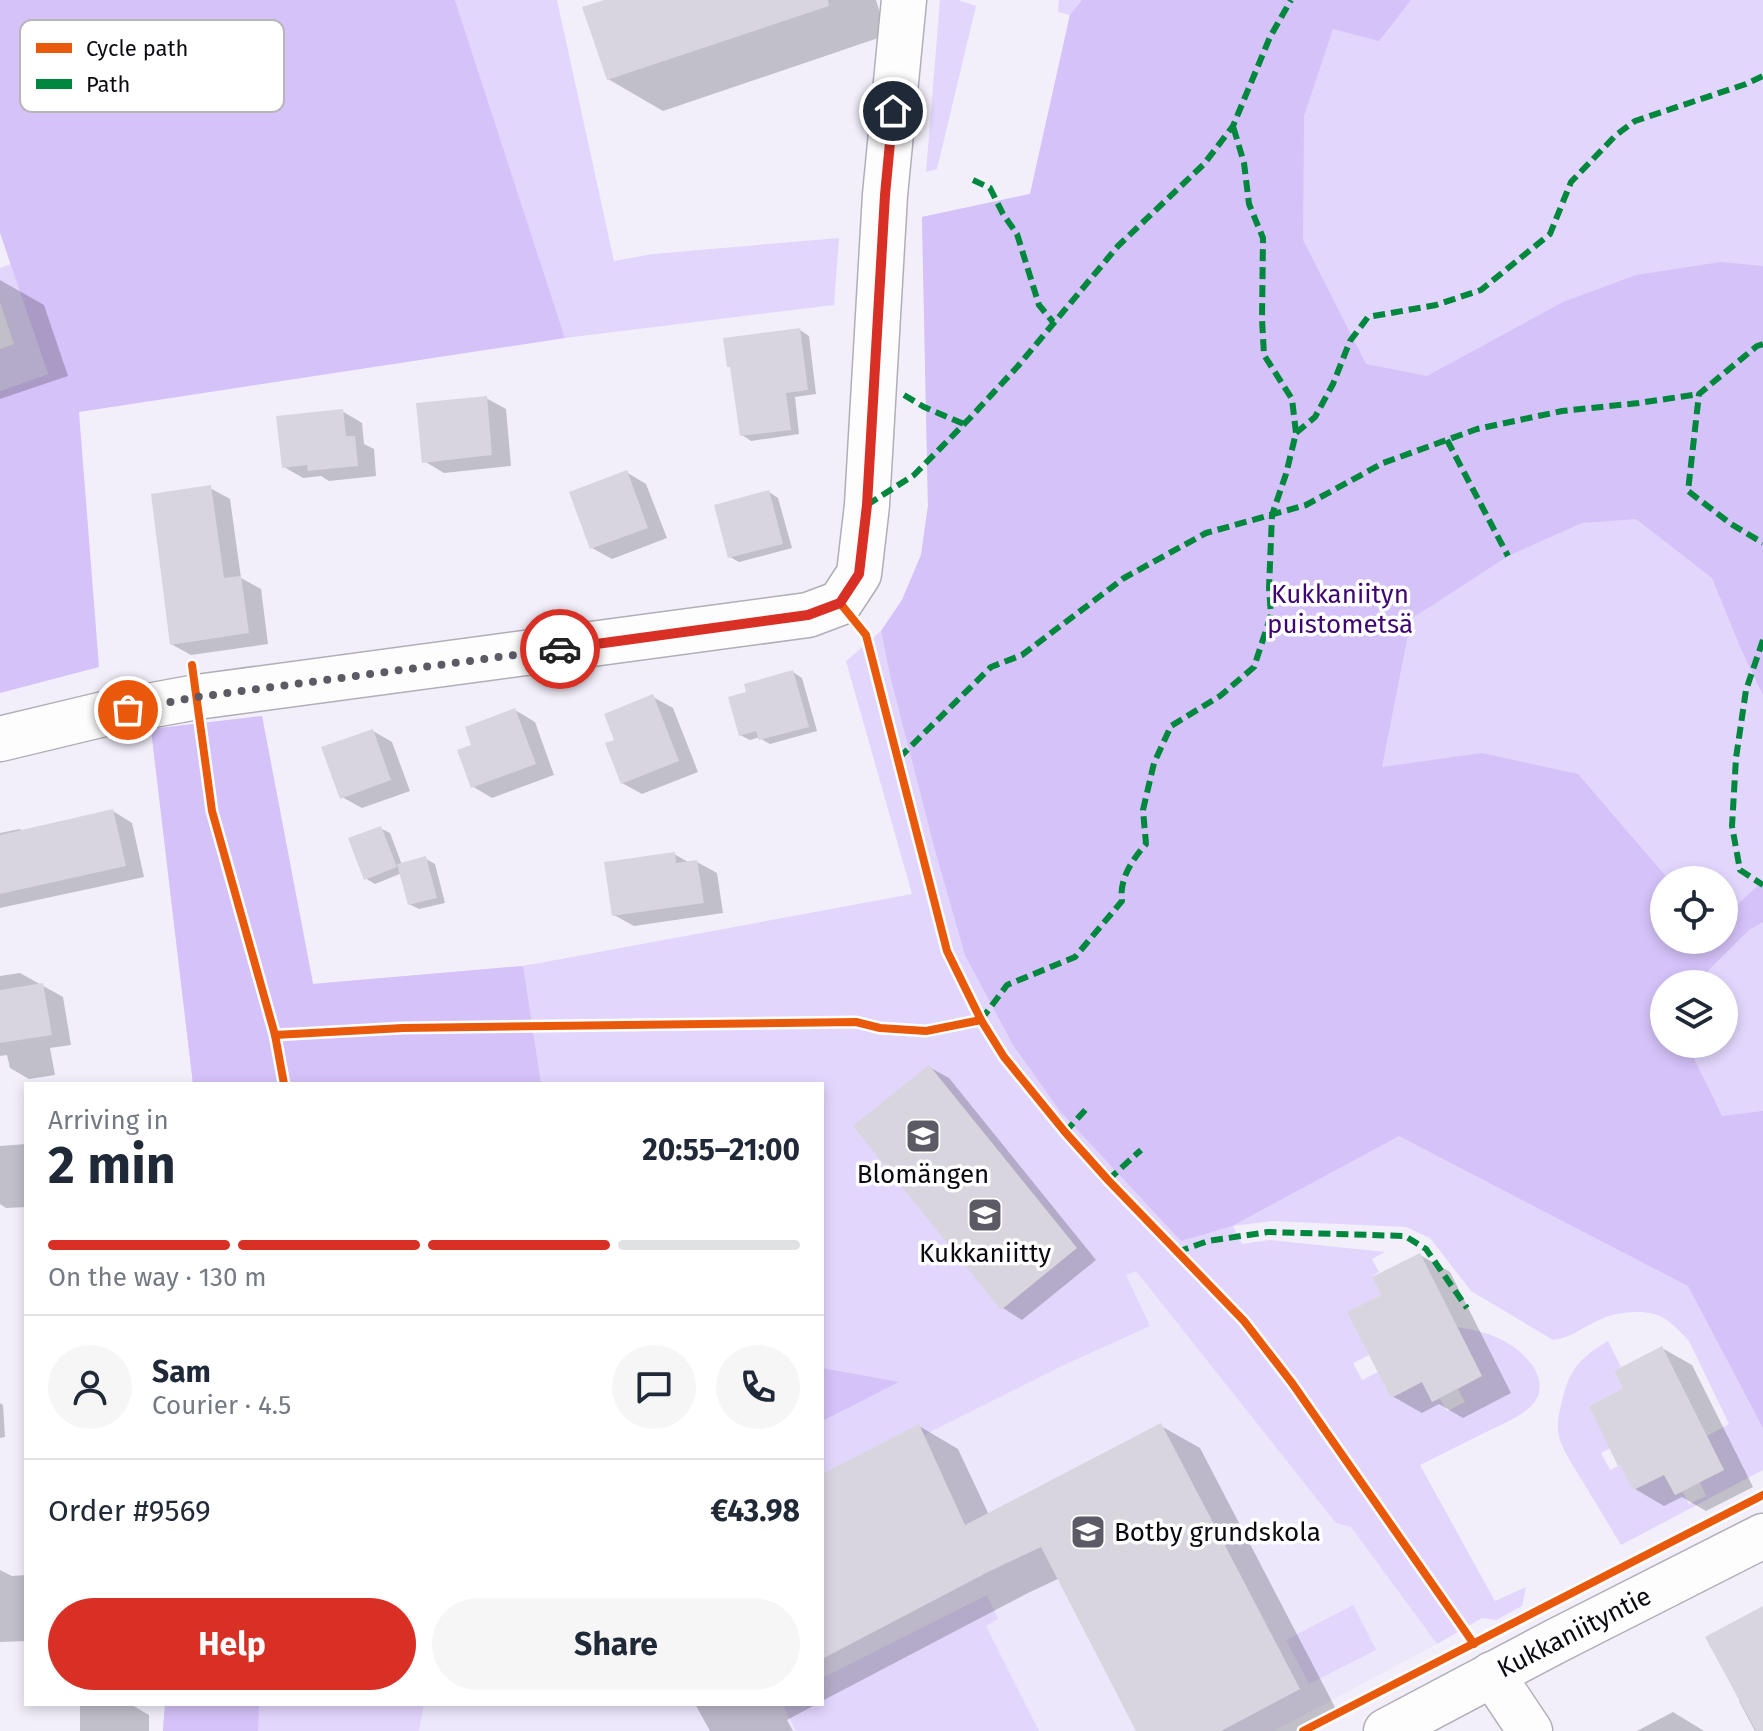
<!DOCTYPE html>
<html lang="en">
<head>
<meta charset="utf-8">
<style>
	body { margin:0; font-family:"Fira Sans",sans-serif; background:#f6f6f7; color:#1f2937; height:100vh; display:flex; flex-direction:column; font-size:30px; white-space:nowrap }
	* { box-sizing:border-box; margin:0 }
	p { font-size:26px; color:#747a83 }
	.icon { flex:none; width:44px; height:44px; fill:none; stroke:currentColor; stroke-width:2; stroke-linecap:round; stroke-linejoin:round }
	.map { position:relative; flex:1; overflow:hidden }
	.side { position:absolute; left:24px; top:1082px; width:800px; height:624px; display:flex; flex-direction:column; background:#fff; border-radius:0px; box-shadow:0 4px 12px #0003 }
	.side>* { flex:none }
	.controls { position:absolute; left:1650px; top:866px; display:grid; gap:16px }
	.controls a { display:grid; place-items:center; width:88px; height:88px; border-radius:50%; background:#fff; box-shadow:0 4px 12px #0003; font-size:40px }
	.pin { position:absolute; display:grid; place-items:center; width:68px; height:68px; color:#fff; margin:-34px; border:4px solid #fff; border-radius:50%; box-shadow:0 2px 8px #0007 }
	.courier { position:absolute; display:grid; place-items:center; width:80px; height:80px; margin:-40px; border:6px solid #d93025; border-radius:50%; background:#fff; color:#222; box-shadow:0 2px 10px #0007 }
	.summary em { font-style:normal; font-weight:700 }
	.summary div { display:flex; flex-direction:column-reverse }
	.summary { display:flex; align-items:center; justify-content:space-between; height:136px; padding:0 24px }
	h1 { font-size:52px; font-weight:700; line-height:60px }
	.bar { display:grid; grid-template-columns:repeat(4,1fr); gap:12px 8px; align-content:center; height:96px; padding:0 24px }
	.bar i { height:10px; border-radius:6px; background:#e0e1e3 }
	.bar .selected { background:#d93025 }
	.bar p { grid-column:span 4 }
	.line { display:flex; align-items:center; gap:20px; padding:0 24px; border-top:2px solid #e0e1e3 }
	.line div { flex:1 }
	.round { display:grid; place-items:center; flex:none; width:84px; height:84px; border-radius:42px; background:#f6f6f7 }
	.action { display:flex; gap:16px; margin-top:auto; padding:16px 24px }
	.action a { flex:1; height:92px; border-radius:48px; background:#d93025; color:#fff; font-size:32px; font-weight:700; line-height:92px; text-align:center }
	.action a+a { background:#f6f6f7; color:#1f2937 }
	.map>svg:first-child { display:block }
	.built { fill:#ede7fc }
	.green { fill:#e2d6fc; fill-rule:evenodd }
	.forest { fill:#d4c2f8 }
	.shadow { fill:#0003 }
	.building { fill:#d8d5df }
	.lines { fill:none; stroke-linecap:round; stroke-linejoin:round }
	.minor-casing { stroke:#b1aeb7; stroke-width:47 }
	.minor { stroke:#fdfdfe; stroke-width:44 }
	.quiet { stroke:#00873e; stroke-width:6; stroke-dasharray:12 6; stroke-linecap:butt }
	.cycleway-casing { stroke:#fff; stroke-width:13 }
	.cycleway { stroke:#e8590c; stroke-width:8 }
	.done { stroke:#5c5a64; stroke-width:8; stroke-dasharray:0 14.4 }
	.route { stroke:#d93025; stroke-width:10 }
	.labels { text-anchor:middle; stroke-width:7; stroke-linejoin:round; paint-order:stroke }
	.park-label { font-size:26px; fill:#3e0672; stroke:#fff }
	.poi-label { font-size:26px; fill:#0c0913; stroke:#fff }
	.street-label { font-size:26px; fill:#0c0913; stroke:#fff }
	.key { fill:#fff; stroke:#b6b5b8; stroke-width:2 }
	.key-label { font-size:22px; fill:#0c0913 }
</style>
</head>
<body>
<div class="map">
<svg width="1763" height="1731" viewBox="0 0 1763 1731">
	<rect width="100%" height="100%" fill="#f2effa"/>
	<path class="built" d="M 1156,1262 L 1437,1644 L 1274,1731 L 419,1731 L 424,1704 L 822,1704 L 822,1368 Z"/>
	<g class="green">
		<path d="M 455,0 L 557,0 L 614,261 L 653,254 L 839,238 L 834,305 L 565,338 Z"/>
		<path d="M 940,0 L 958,0 L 976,6 L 937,169 L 926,172 Z"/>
		<path d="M 1059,0 L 1763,0 L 1763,1470 L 1621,1545 C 1608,1524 1596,1503 1583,1482 C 1574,1466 1561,1450 1558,1432 C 1557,1422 1559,1412 1562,1402 C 1569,1369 1580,1358 1608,1341 L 1621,1367 L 1614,1371 L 1623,1388 L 1589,1406 L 1610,1448 L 1601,1453 L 1610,1470 L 1620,1465 L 1634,1490 L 1664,1475 L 1675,1495 L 1683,1492 L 1689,1504 L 1706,1496 L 1700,1482 L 1724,1470 L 1707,1436 L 1729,1424 L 1689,1341 C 1681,1333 1671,1321 1660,1316 C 1644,1309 1615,1312 1599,1320 C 1583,1327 1571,1338 1553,1340 L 1471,1291 L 1430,1238 L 1406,1227 L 1272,1221 L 1233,1226 L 1242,1244 L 1269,1240 L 1385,1252 L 1372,1259 L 1379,1272 L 1372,1276 L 1381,1295 L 1348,1312 L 1369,1355 L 1353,1363 L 1362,1380 L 1378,1372 L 1391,1398 L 1422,1382 L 1432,1402 L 1440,1399 L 1447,1411 L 1465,1402 L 1458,1389 L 1482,1376 L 1457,1327 C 1484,1331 1510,1339 1528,1360 C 1539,1371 1545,1390 1533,1404 C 1521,1417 1502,1424 1486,1432 C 1464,1443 1442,1454 1420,1465 L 1495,1601 L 1526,1587 L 1522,1606 L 1496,1620 L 1482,1618 L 1437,1644 L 1351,1527 L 1336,1523 L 1136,1271 L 1126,1275 L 1150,1326 L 1066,1364 L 924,1435 L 918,1425 L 822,1474 L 822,1084 L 193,1084 L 151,729 L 262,716 L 313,984 L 523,966 L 912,894 L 846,661 L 881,631 L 902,600 L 921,555 L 928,506 L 922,217 L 1030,194 L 1070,15 L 1058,12 ZM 1664,880 L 1724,880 L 1724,940 L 1664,940 ZM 1664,984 L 1724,984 L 1724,1044 L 1664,1044 Z"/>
		<path d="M 11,264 L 48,374 L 0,391 L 0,349 L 14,344 L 0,302 L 0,268 Z"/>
		<path d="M 987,1595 L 998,1619 L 986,1626 L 1039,1731 L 796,1731 L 782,1704 L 822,1704 L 822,1678 Z"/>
		<path d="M 1353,1605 L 1376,1650 L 1309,1684 L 1286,1640 Z"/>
		<path d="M 165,1704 L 424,1704 L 419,1731 L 163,1731 Z"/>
	</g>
	<g class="forest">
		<path d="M 0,0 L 455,0 L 565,338 L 79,412 L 99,667 L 0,693 L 0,391 L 48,374 L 0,233 Z"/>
		<path d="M 1082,0 L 1411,0 L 1379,41 L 1333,29 L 1304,116 L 1303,240 L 1366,364 L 1427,376 L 1563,302 L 1636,275 L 1721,262 L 1763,266 L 1763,695 L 1741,649 L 1712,578 L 1636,519 L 1582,523 L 1508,556 L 1411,619 L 1382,767 L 1482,753 L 1578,774 L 1669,880 L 1664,880 L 1664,940 L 1724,940 L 1724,917 L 1763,881 L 1763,922 L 1750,929 L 1695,984 L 1664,984 L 1664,1044 L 1687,1044 L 1722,1116 L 1763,1111 L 1763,1428 L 1688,1286 L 1399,1136 L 1232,1226 L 1181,1241 L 1060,1111 L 1013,1045 L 965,955 L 935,850 L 891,679 L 881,631 L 902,600 L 921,555 L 928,506 L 922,217 L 1030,194 L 1070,15 Z"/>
		<path d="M 262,716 L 313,984 L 523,966 L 541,1084 L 193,1084 L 151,729 Z"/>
		<path d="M 822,1368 L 899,1382 L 822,1421 Z"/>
		<path d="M 165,1704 L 259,1704 L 258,1731 L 163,1731 Z"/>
	</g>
	<g class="shadow">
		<path d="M 610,0 L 876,0 L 887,35 L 663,111 L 608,79 Z"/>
		<path d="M 0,280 L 44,305 L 68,376 L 0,399 Z"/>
		<path d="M 800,330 L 809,336 L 816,394 L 795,397 L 799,434 L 751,441 L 742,435 Z"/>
		<path d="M 486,398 L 506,409 L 511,466 L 444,473 L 424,461 Z"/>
		<path d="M 342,411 L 362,423 L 364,444 L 374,449 L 376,476 L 329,481 L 321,476 L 303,478 L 284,467 Z"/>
		<path d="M 626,472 L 646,484 L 667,538 L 612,559 L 592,548 Z"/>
		<path d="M 210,488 L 230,499 L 241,578 L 261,589 L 268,644 L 191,655 L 171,644 Z"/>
		<path d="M 769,492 L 778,498 L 792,548 L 739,562 L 730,557 Z"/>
		<path d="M 793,672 L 802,678 L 817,731 L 770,744 L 761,739 L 760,737 L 750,740 L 740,735 L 748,693 Z"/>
		<path d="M 653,697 L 673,708 L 698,772 L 642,794 L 622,783 L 616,741 Z"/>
		<path d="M 515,710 L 535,722 L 554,775 L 492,798 L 472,786 L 474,746 Z"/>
		<path d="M 373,731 L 392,742 L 410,791 L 362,808 L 342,797 Z"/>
		<path d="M 113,811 L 132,823 L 144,877 L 0,908 L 0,833 L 20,829 L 25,832 Z"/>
		<path d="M 380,828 L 390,833 L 402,865 L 426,859 L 435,864 L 445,903 L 419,909 L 409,904 L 402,873 L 375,884 L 365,878 Z"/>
		<path d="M 674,854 L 690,863 L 697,862 L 717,873 L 723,913 L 634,926 L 614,915 Z"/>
		<path d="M 20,973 L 63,997 L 71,1045 L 50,1048 L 55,1075 L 29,1079 L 10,1068 L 7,1055 L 0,1056 L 0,976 Z"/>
		<path d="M 929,1067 L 949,1078 L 1096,1260 L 1022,1320 L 1003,1308 Z"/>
		<path d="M 26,1144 L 26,1207 L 6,1208 L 0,1204 L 0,1146 Z"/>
		<path d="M 1420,1255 L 1450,1272 L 1511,1393 L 1463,1418 L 1439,1404 L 1422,1413 L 1392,1396 L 1384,1296 Z"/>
		<path d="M 1662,1348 L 1692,1365 L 1753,1487 L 1706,1511 L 1682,1497 L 1664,1506 L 1635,1489 Z"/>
		<path d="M 0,1403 L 3,1405 L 5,1437 L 0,1438 Z"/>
		<path d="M 919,1426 L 958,1449 L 989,1515 L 1161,1426 L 1200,1448 L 1337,1711 L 1301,1731 L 1138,1731 L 1060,1578 L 1028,1593 L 822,1701 L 822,1476 Z"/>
		<path d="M 0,1570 L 12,1576 L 26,1575 L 26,1641 L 0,1642 Z"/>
		<path d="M 1763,1614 L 1763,1731 L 1755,1731 L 1739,1701 L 1741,1699 Z"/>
		<path d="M 80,1704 L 130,1704 L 149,1715 L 149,1731 L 80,1731 Z"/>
		<path d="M 695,1704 L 817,1704 L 787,1720 L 793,1731 L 710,1731 Z"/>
		<path d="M 1673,1712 L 1704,1731 L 1637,1731 Z"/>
	</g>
	<g class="building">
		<path d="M 604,0 L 828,0 L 829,6 L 607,80 L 582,7 Z"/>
		<path d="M 800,328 L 808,390 L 786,393 L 791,430 L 740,436 L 730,367 L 727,367 L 723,338 Z"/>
		<path d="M 487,396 L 492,455 L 422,463 L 416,403 Z"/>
		<path d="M 343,409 L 346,436 L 355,436 L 358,466 L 308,471 L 307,465 L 282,468 L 276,416 Z"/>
		<path d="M 627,470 L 648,528 L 590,549 L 569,492 Z"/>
		<path d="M 211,485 L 224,578 L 241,576 L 249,633 L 170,645 L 151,494 Z"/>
		<path d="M 769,490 L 783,544 L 728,558 L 714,505 Z"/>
		<path d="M 793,670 L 809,727 L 759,740 L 756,731 L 739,736 L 728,697 L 746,692 L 744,684 Z"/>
		<path d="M 653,694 L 679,761 L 621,784 L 605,743 L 614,740 L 604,714 Z"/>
		<path d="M 515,708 L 536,764 L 471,788 L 457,750 L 471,745 L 465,727 Z"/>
		<path d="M 373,729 L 391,780 L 340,799 L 321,747 Z"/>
		<path d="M 113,809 L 126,866 L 0,894 L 0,835 Z"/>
		<path d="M 381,826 L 397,867 L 364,880 L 348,838 Z"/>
		<path d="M 675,852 L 676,863 L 697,860 L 704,903 L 612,916 L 604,862 Z"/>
		<path d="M 426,856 L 437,898 L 408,905 L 397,864 Z"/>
		<path d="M 43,983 L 52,1035 L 0,1043 L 0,990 Z"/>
		<path d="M 929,1065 L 1077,1248 L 1001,1310 L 853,1126 Z"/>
		<path d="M 1420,1253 L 1482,1376 L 1432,1402 L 1422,1382 L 1391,1398 L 1347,1312 L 1381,1295 L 1372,1277 Z"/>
		<path d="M 1662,1346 L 1724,1470 L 1675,1495 L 1664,1475 L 1633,1490 L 1620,1465 L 1618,1466 L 1589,1406 L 1623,1388 L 1614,1371 Z"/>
		<path d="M 1161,1423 L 1300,1689 L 1221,1731 L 1136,1731 L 1041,1547 L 988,1572 L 822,1659 L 822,1474 L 919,1424 L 965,1525 Z"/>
		<path d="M 1763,1606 L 1763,1731 L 1756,1731 L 1705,1637 Z"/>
	</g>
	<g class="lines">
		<defs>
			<g id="minor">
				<path d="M 0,739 L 104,714 L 197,697 L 808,615 L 840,603 L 859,574 L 867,505 L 885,195 L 904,0"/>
				<path d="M 1492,1674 L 1530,1731"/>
				<path d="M 1386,1731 L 1556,1641 L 1763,1536"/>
			</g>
		</defs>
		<use href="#minor" class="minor-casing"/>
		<use href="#minor" class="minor"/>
		<g class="quiet">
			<path d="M 973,180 L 990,188 L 1003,214 L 1017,234 L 1039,305 L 1053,322"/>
			<path d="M 1763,344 L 1757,346 L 1699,394 L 1688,491 L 1731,524 L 1763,543"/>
			<path d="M 904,395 L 924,407 L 964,424"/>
			<path d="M 1296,433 L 1315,417 L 1333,384 L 1350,341 L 1368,317 L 1436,305 L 1481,290 L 1550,234 L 1571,182 L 1616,135 L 1635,121 L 1746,84 L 1763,76"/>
			<path d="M 1447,440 L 1508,556"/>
			<path d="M 867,505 L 914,475 L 970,418 L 1018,366 L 1118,246 L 1204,164 L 1233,126 L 1270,37 L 1291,0"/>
			<path d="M 1763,640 L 1746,690 L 1736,758 L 1732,826 L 1740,870 L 1763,885"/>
			<path d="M 899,758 L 991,667 L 1022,655 L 1124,578 L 1206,533 L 1306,505 L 1383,463 L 1477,429 L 1562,411 L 1639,403 L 1699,394"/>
			<path d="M 981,1020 L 1007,985 L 1075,957 L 1122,901 C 1119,879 1132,860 1146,844 L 1143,810 L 1154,763 L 1171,726 L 1220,696 L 1254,667 L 1271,615 L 1269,588 L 1272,515 L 1286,474 L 1296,433 L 1292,399 L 1264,355 L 1262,319 L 1263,238 L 1249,204 L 1244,163 L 1233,126"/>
			<path d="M 1065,1132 L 1089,1106"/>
			<path d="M 1108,1180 L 1141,1150"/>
			<path d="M 1177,1252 L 1208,1241 L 1268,1232 L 1405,1236 L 1426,1249 L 1467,1308"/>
		</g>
		<defs>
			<g id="cycleway">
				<path d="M 840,603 L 866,635 L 947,951 L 981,1020 L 1004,1057 L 1065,1132 L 1108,1180 L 1244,1321 L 1292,1383 L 1474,1644"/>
				<path d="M 192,665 L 212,811 L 275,1035 L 284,1084"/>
				<path d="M 275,1035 L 403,1028 L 856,1022 L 880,1028 L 926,1031 L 981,1020"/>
				<path d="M 1303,1731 L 1763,1495"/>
			</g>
		</defs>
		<use href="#cycleway" class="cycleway-casing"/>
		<use href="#cycleway" class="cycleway"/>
	</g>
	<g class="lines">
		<path class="done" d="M 128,710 L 197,697 L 560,649"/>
		<path class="route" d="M 560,649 L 808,615 L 840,603 L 859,574 L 867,505 L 885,195 L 893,111"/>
	</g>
	<defs>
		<symbol id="school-square" viewBox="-11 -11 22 22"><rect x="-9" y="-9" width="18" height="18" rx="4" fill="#5c5a64" stroke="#fff"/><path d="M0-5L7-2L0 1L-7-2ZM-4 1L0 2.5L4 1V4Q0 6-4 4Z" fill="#fff"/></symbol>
	</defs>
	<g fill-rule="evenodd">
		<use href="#school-square" x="903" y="1116" width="40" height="40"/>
		<use href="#school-square" x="965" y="1195" width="40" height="40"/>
		<use href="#school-square" x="1068" y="1512" width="40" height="40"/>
	</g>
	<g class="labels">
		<g class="park-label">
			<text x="1340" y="603">Kukkaniityn<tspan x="1340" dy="30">puistometsä</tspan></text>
		</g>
		<g class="poi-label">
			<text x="923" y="1183">Blomängen</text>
			<text x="985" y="1262">Kukkaniitty</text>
			<text x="1114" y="1541" text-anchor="start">Botby grundskola</text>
		</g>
		<g class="street-label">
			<text transform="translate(1574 1632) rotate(-27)" y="9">Kukkaniityntie</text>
		</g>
	</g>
	<rect x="20" y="20" width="264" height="92" rx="12" class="key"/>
	<rect x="36" y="43" width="36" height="10" fill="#e8590c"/>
	<rect x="36" y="79" width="36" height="10" fill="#00873e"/>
	<g class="key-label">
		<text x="86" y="56">Cycle path</text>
		<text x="86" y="92">Path</text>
	</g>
</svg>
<div class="controls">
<a><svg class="icon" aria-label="locate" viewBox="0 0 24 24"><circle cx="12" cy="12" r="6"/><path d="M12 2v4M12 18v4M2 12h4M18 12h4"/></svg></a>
<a><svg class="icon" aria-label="layers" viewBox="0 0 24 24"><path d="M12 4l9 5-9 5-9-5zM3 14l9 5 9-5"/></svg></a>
</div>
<div class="pin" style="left:128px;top:710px;background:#ea580c"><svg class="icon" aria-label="bag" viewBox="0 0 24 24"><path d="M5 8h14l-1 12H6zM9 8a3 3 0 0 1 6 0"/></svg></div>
<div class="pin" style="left:893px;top:111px;background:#1f2937"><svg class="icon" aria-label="home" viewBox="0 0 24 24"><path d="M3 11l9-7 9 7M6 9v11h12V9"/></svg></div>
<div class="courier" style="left:560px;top:649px"><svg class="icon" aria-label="car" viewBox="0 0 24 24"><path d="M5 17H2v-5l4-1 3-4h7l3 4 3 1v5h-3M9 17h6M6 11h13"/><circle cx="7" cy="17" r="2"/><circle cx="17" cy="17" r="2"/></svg></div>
<section class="side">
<div class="summary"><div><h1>2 min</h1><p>Arriving in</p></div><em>20:55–21:00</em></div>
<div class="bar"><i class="selected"></i><i class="selected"></i><i class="selected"></i><i></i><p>On the way · 130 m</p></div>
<div class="line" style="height:144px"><a class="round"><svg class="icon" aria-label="person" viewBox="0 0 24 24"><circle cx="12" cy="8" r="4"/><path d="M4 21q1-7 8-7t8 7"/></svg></a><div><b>Sam</b><p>Courier · 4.5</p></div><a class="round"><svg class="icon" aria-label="chat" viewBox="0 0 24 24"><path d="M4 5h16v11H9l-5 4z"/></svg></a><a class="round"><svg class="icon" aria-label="phone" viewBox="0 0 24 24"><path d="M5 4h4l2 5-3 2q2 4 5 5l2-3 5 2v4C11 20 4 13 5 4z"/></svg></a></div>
<div class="line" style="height:104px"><div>Order #9569</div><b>€43.98</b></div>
<div class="action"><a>Help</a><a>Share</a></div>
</section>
</div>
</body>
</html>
